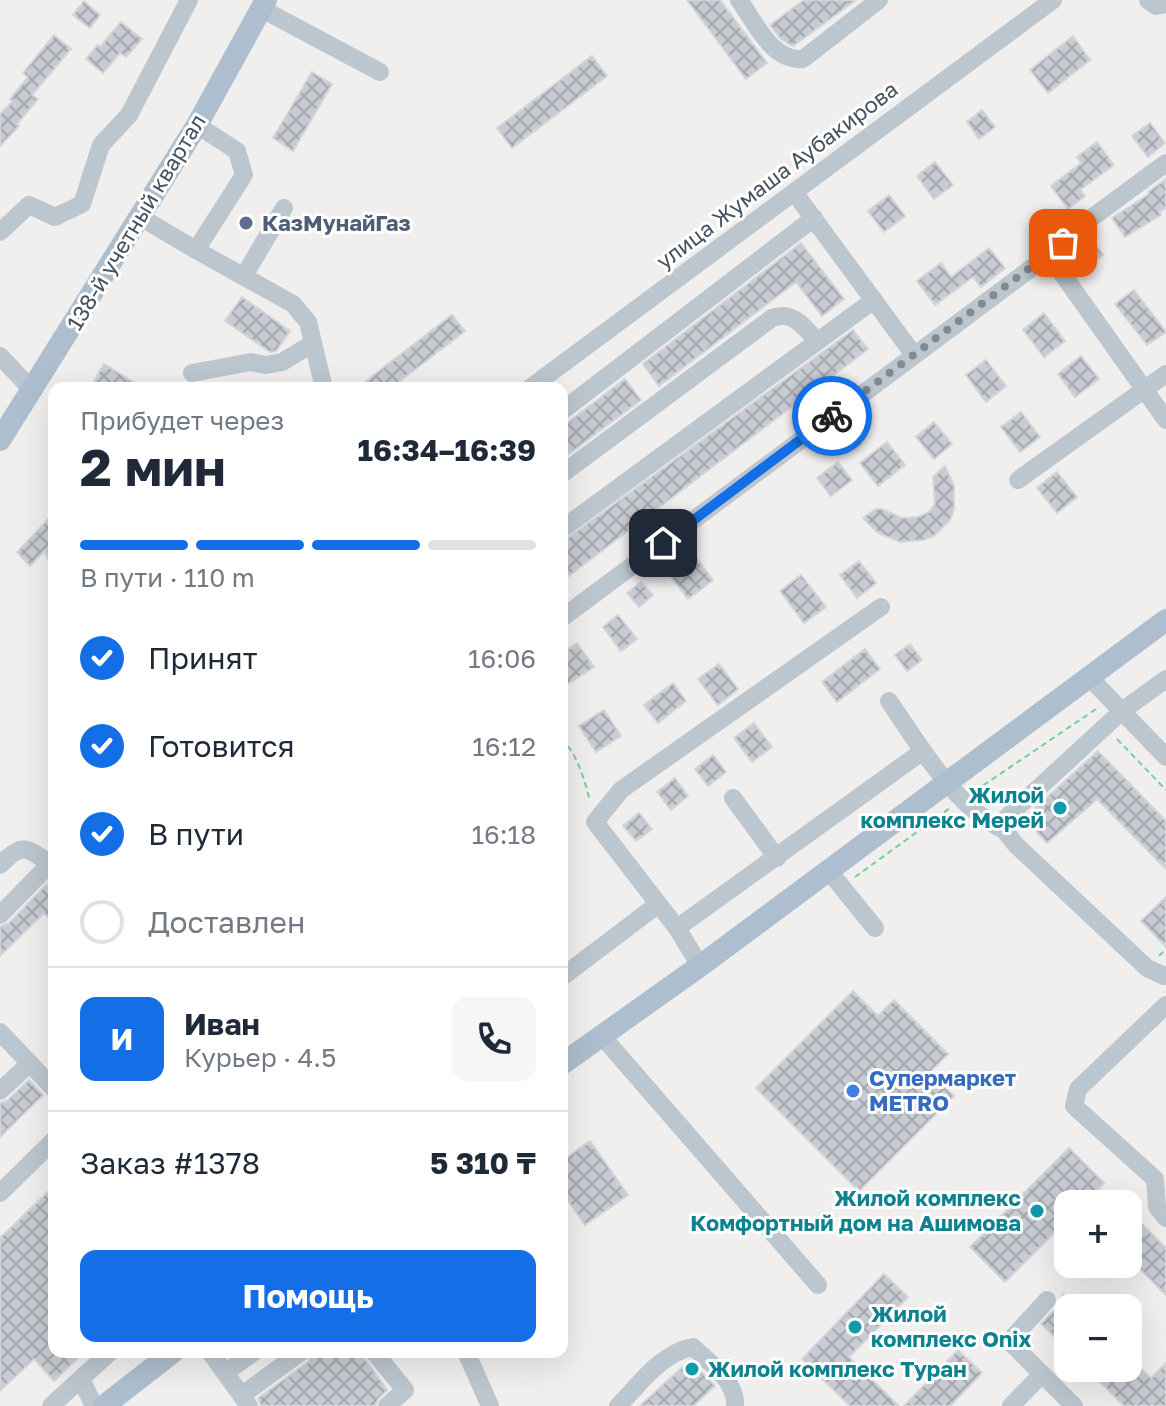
<!DOCTYPE html>
<html lang="ru">
<head>
<meta charset="utf-8">
<style>
	body { margin:0; font-family:"Golos Text",sans-serif; background:#f6f6f7; color:#1f2937; height:100vh; display:flex; flex-direction:column; font-size:30px; white-space:nowrap }
	* { box-sizing:border-box; margin:0 }
	p { font-size:26px; color:#747a83 }
	.icon { flex:none; width:44px; height:44px; fill:none; stroke:currentColor; stroke-width:2; stroke-linecap:round; stroke-linejoin:round }
	.map { position:relative; flex:1; overflow:hidden }
	.details { position:absolute; left:48px; top:382px; width:520px; height:976px; display:flex; flex-direction:column; background:#fff; border-radius:16px; box-shadow:0 8px 32px #0002 }
	.details>* { flex:none }
	.buttons { position:absolute; left:1054px; top:1190px; display:grid; gap:16px }
	.buttons a { display:grid; place-items:center; width:88px; height:88px; border-radius:16px; background:#fff; box-shadow:0 8px 32px #0002; font-size:40px }
	.pin { position:absolute; display:grid; place-items:center; width:68px; height:68px; color:#fff; margin:-34px; border-radius:16px; box-shadow:0 4px 12px #0006 }
	.courier { position:absolute; display:grid; place-items:center; width:80px; height:80px; margin:-40px; border:6px solid #146fe6; border-radius:50%; background:#fff; color:#222; box-shadow:0 2px 10px #0007 }
	.headline em { font-style:normal; font-weight:700 }
	.headline div { display:flex; flex-direction:column-reverse }
	.headline { display:flex; align-items:center; justify-content:space-between; height:136px; padding:0 32px }
	h1 { font-size:52px; font-weight:700; line-height:60px }
	.bar { display:grid; grid-template-columns:repeat(4,1fr); gap:12px 8px; align-content:center; height:96px; padding:0 32px }
	.bar i { height:10px; border-radius:6px; background:#e0e1e3 }
	.bar .current { background:#146fe6 }
	.bar p { grid-column:span 4 }
	.line { display:flex; align-items:center; gap:20px; padding:0 32px; border-top:2px solid #e0e1e3 }
	.line div { flex:1 }
	.round { display:grid; place-items:center; flex:none; width:84px; height:84px; border-radius:16px; background:#f6f6f7 }
	ol { padding:0 32px; list-style:none }
	li { display:flex; align-items:center; gap:24px; height:88px }
	li p { margin-inline-start:auto }
	li .icon { padding:8px; border-radius:50%; background:#146fe6; color:#fff; stroke-width:4 }
	li:last-child { color:#747a83 }
	li i { width:44px; height:44px; border:4px solid #e0e1e3; border-radius:50% }
	.button { display:flex; gap:16px; margin-top:auto; padding:16px 32px }
	.button a { flex:1; height:92px; border-radius:16px; background:#146fe6; color:#fff; font-size:32px; font-weight:700; line-height:92px; text-align:center }
	.map>svg:first-child { display:block }
	.building { fill:url(#building-cross-hatch); stroke:#d2d5da; stroke-width:2 }
	.lines { fill:none; stroke-linecap:round; stroke-linejoin:round }
	.path { stroke:#73cfa2; stroke-width:2; stroke-dasharray:6 4; stroke-linecap:butt }
	.minor { stroke:#bcc6ce; stroke-width:18 }
	.major { stroke:#adbece; stroke-width:22 }
	.done { stroke:#828990; stroke-width:8; stroke-dasharray:0 14.4 }
	.route { stroke:#146fe6; stroke-width:10 }
	.service-dot { fill:#5c6f8a; stroke:#fff; stroke-width:3 }
	.culture-dot { fill:#0f9aa8; stroke:#fff; stroke-width:3 }
	.shop-dot { fill:#3f7fe0; stroke:#fff; stroke-width:3 }
	.labels { text-anchor:middle; stroke-width:6; stroke-linejoin:round; paint-order:stroke }
	.street-label { font-size:22px; fill:#46525d; stroke:#fff }
	.service-label { font-size:22px; font-weight:bold; fill:#4e5e75; stroke:#fff; text-anchor:start }
	.culture-label { font-size:22px; font-weight:bold; fill:#0d838f; stroke:#fff; text-anchor:end }
	.shop-label { font-size:22px; font-weight:bold; fill:#366cbe; stroke:#fff; text-anchor:start }
</style>
</head>
<body>
<div class="map">
<svg width="1166" height="1406" viewBox="0 0 1166 1406">
	<defs>
		<pattern id="building-cross-hatch" width="8" height="8" patternUnits="userSpaceOnUse" patternTransform="scale(2)"><rect width="8" height="8" fill="#c8cbd1"/><path d="M0 0l8 8M0 8l8-8" fill="none" stroke="#a4a7ad"/></pattern>
	</defs>
	<rect width="100%" height="100%" fill="#f1eeee"/>
	<g class="building">
		<path d="M 687,0 L 720,0 L 767,63 L 746,79 Z"/>
		<path d="M 804,0 L 856,0 L 793,46 L 781,39 L 770,25 Z"/>
		<path d="M 84,1 L 100,15 L 90,28 L 73,15 Z"/>
		<path d="M 121,22 L 142,39 L 126,57 L 120,53 L 103,73 L 86,59 L 98,45 L 100,47 Z"/>
		<path d="M 54,35 L 71,49 L 32,95 L 38,99 L 17,124 L 19,126 L 0,146 L 0,114 L 13,101 L 10,99 L 28,77 L 23,73 Z"/>
		<path d="M 1073,36 L 1090,60 L 1048,93 L 1030,70 Z"/>
		<path d="M 592,56 L 607,76 L 512,148 L 497,128 Z"/>
		<path d="M 312,72 L 332,84 L 293,151 L 273,138 Z"/>
		<path d="M 982,110 L 995,127 L 979,139 L 967,122 Z"/>
		<path d="M 1150,123 L 1165,143 L 1148,157 L 1132,136 Z"/>
		<path d="M 1097,142 L 1114,165 L 1080,190 L 1085,196 L 1068,209 L 1051,186 L 1081,163 L 1077,157 Z"/>
		<path d="M 935,162 L 953,185 L 934,199 L 917,176 Z"/>
		<path d="M 1166,179 L 1166,208 L 1159,212 L 1161,215 L 1125,237 L 1112,218 L 1149,194 L 1148,192 Z"/>
		<path d="M 889,195 L 905,216 L 884,232 L 868,211 Z"/>
		<path d="M 1089,236 L 1103,255 L 1087,266 L 1075,248 Z"/>
		<path d="M 801,243 L 844,299 L 822,316 L 796,282 L 659,386 L 643,364 Z"/>
		<path d="M 989,248 L 1005,268 L 981,287 L 973,277 L 935,305 L 917,281 L 941,263 L 951,277 Z"/>
		<path d="M 1134,290 L 1166,332 L 1147,345 L 1115,304 Z"/>
		<path d="M 242,297 L 290,331 L 276,351 L 270,352 L 225,321 Z"/>
		<path d="M 1044,313 L 1065,341 L 1044,357 L 1023,330 Z"/>
		<path d="M 452,315 L 465,331 L 391,388 L 371,388 L 366,381 Z"/>
		<path d="M 853,330 L 868,349 L 562,581 L 562,542 Z"/>
		<path d="M 1081,356 L 1099,379 L 1075,397 L 1058,374 Z"/>
		<path d="M 986,360 L 1006,386 L 986,402 L 966,375 Z"/>
		<path d="M 104,364 L 143,388 L 90,388 Z"/>
		<path d="M 625,379 L 641,400 L 562,459 L 562,427 Z"/>
		<path d="M 1021,412 L 1040,437 L 1020,452 L 1001,427 Z"/>
		<path d="M 934,422 L 952,444 L 934,459 L 916,437 Z"/>
		<path d="M 887,442 L 905,465 L 878,486 L 860,463 Z"/>
		<path d="M 838,462 L 852,480 L 831,496 L 817,478 Z"/>
		<path d="M 945,466 L 954,486 L 954,509 L 950,520 L 934,536 L 923,540 L 900,542 L 878,533 L 863,518 L 876,509 L 882,509 L 902,518 L 918,517 L 929,512 L 935,504 L 933,477 Z"/>
		<path d="M 1057,472 L 1077,497 L 1057,513 L 1037,488 Z"/>
		<path d="M 54,513 L 54,571 L 44,551 L 30,566 L 17,552 Z"/>
		<path d="M 695,556 L 713,580 L 688,599 L 670,575 Z"/>
		<path d="M 859,561 L 876,583 L 857,598 L 840,575 Z"/>
		<path d="M 801,575 L 826,607 L 804,623 L 780,591 Z"/>
		<path d="M 641,582 L 653,595 L 639,607 L 627,593 Z"/>
		<path d="M 618,615 L 637,639 L 621,651 L 603,627 Z"/>
		<path d="M 577,643 L 594,667 L 566,685 L 562,678 L 562,653 Z"/>
		<path d="M 910,644 L 922,660 L 907,671 L 895,655 Z"/>
		<path d="M 865,649 L 880,669 L 837,702 L 822,682 Z"/>
		<path d="M 719,664 L 738,689 L 718,705 L 698,679 Z"/>
		<path d="M 673,683 L 686,701 L 658,723 L 644,705 Z"/>
		<path d="M 604,710 L 621,736 L 596,752 L 579,726 Z"/>
		<path d="M 754,723 L 772,747 L 752,762 L 734,738 Z"/>
		<path d="M 1098,751 L 1166,821 L 1166,869 L 1097,799 L 1047,843 L 1024,818 Z"/>
		<path d="M 713,755 L 726,772 L 708,786 L 695,769 Z"/>
		<path d="M 675,778 L 688,796 L 671,810 L 657,792 Z"/>
		<path d="M 639,813 L 652,829 L 636,841 L 623,826 Z"/>
		<path d="M 47,884 L 54,891 L 54,924 L 44,913 L 0,956 L 0,927 L 9,923 Z"/>
		<path d="M 1166,897 L 1166,947 L 1141,921 Z"/>
		<path d="M 853,991 L 878,1016 L 894,1000 L 948,1054 L 930,1072 L 954,1096 L 859,1191 L 756,1088 Z"/>
		<path d="M 29,1080 L 43,1095 L 0,1137 L 0,1103 L 8,1100 Z"/>
		<path d="M 590,1141 L 628,1195 L 585,1225 L 562,1192 L 562,1161 Z"/>
		<path d="M 1069,1148 L 1104,1183 L 1083,1204 L 1068,1204 L 1068,1219 L 1005,1282 L 970,1247 Z"/>
		<path d="M 54,1186 L 54,1352 L 84,1352 L 54,1381 L 34,1359 L 0,1391 L 0,1238 Z"/>
		<path d="M 1139,1221 L 1166,1248 L 1166,1295 L 1128,1257 L 1128,1231 Z"/>
		<path d="M 884,1274 L 908,1297 L 849,1357 L 899,1406 L 850,1406 L 802,1359 Z"/>
		<path d="M 1063,1294 L 1077,1308 L 1068,1308 L 1068,1350 L 1041,1324 L 1056,1308 Z"/>
		<path d="M 958,1350 L 982,1373 L 950,1406 L 904,1406 Z"/>
		<path d="M 313,1352 L 360,1352 L 387,1390 L 379,1398 L 375,1406 L 261,1406 L 258,1398 L 308,1362 Z"/>
		<path d="M 1128,1356 L 1151,1378 L 1166,1363 L 1166,1406 L 1124,1406 L 1086,1368 L 1128,1368 Z"/>
		<path d="M 690,1360 L 715,1386 L 693,1406 L 640,1406 Z"/>
	</g>
	<g class="lines">
		<g class="path">
			<path d="M 562,738 C 578,757 584,778 590,801"/>
			<path d="M 1117,739 L 1166,790"/>
			<path d="M 975,791 L 1096,709"/>
			<path d="M 855,877 L 950,808"/>
			<path d="M 1159,956 L 1166,949"/>
		</g>
		<g class="minor">
			<path d="M 739,0 C 755,22 772,62 803,59 L 879,0"/>
			<path d="M 1148,0 L 1156,6 L 1166,4"/>
			<path d="M 262,9 L 380,72"/>
			<path d="M 794,192 L 914,355"/>
			<path d="M 140,217 L 196,250 L 244,175 L 237,151 L 197,125"/>
			<path d="M 0,232 L 29,205 L 55,217 L 82,204 L 101,145 L 129,115 L 189,0"/>
			<path d="M 196,250 L 293,304 L 308,322 L 324,388"/>
			<path d="M 1049,255 L 1166,420"/>
			<path d="M 244,276 L 284,208"/>
			<path d="M 0,356 L 33,391"/>
			<path d="M 192,373 L 251,362 L 266,365 L 282,362 L 312,344"/>
			<path d="M 530,388 L 1053,0"/>
			<path d="M 562,411 L 814,218"/>
			<path d="M 562,474 L 772,318 C 793,310 804,327 817,341"/>
			<path d="M 1018,480 L 1166,374"/>
			<path d="M 562,529 L 874,300"/>
			<path d="M 562,618 L 1049,255 L 1090,219 L 1166,163"/>
			<path d="M 1089,677 L 1166,757"/>
			<path d="M 1166,679 L 1122,711 L 1007,817 L 1004,830 L 1016,845 L 1147,968 L 1164,976 L 1166,975"/>
			<path d="M 889,701 C 919,745 955,807 1004,830"/>
			<path d="M 733,798 L 777,858"/>
			<path d="M 0,865 C 25,840 28,849 54,867"/>
			<path d="M 828,870 L 875,928"/>
			<path d="M 0,915 L 43,871 L 54,868"/>
			<path d="M 677,928 L 923,751"/>
			<path d="M 700,966 L 677,928 L 595,822 L 621,790 L 881,607"/>
			<path d="M 562,977 L 657,905"/>
			<path d="M 1166,1005 L 1078,1089 L 1074,1106 L 1155,1179 L 1157,1207 L 1166,1218"/>
			<path d="M 0,1032 L 54,1089"/>
			<path d="M 601,1035 L 818,1285"/>
			<path d="M 0,1091 L 30,1063"/>
			<path d="M 0,1193 L 54,1140"/>
			<path d="M 1047,1300 L 1014,1336 L 1013,1345 L 1074,1406"/>
			<path d="M 210,1352 L 249,1406"/>
			<path d="M 374,1352 L 405,1390 L 387,1406"/>
			<path d="M 466,1352 L 490,1406"/>
			<path d="M 226,1372 L 254,1352"/>
			<path d="M 81,1379 L 94,1406"/>
			<path d="M 242,1395 L 301,1352"/>
			<path d="M 51,1406 L 110,1352"/>
			<path d="M 618,1406 C 640,1384 661,1353 693,1347 C 709,1363 737,1381 735,1406"/>
			<path d="M 1011,1406 L 1042,1374"/>
		</g>
		<g class="major">
			<path d="M 0,440 L 197,125 L 266,0"/>
			<path d="M 562,1064 L 700,966 L 1166,620"/>
			<path d="M 104,1406 L 173,1352"/>
		</g>
	</g>
	<g class="lines">
		<path class="done" d="M 832,416 L 1063,243"/>
		<path class="route" d="M 663,543 L 832,416"/>
	</g>
	<circle class="service-dot" cx="246" cy="223" r="8"/>
	<g class="culture-dot">
		<circle cx="1060" cy="808" r="8"/>
		<circle cx="1037" cy="1211" r="8"/>
		<circle cx="855" cy="1327" r="8"/>
		<circle cx="692" cy="1369" r="8"/>
	</g>
	<circle class="shop-dot" cx="853" cy="1091" r="8"/>
	<g class="labels">
		<g class="street-label">
			<text transform="translate(777 175) rotate(-37)" y="8">улица Жумаша Аубакирова</text>
			<text transform="translate(136 222) rotate(-59)" y="8">138-й учетный квартал</text>
		</g>
		<g class="service-label">
			<text x="262" y="231">КазМунайГаз</text>
		</g>
		<g class="culture-label">
			<text x="1044" y="803">Жилой<tspan x="1044" dy="25">комплекс Мерей</tspan></text>
			<text x="1021" y="1206">Жилой комплекс<tspan x="1021" dy="25">Комфортный дом на Ашимова</tspan></text>
			<text x="871" y="1322" text-anchor="start">Жилой<tspan x="871" dy="25">комплекс Onix</tspan></text>
			<text x="708" y="1377" text-anchor="start">Жилой комплекс Туран</text>
		</g>
		<g class="shop-label">
			<text x="869" y="1086">Супермаркет<tspan x="869" dy="25">METRO</tspan></text>
		</g>
	</g>
</svg>
<div class="buttons">
<a>+</a>
<a>−</a>
</div>
<div class="pin" style="left:1063px;top:243px;background:#ea580c"><svg class="icon" aria-label="bag" viewBox="0 0 24 24"><path d="M5 8h14l-1 12H6zM9 8a3 3 0 0 1 6 0"/></svg></div>
<div class="pin" style="left:663px;top:543px;background:#1f2937"><svg class="icon" aria-label="home" viewBox="0 0 24 24"><path d="M3 11l9-7 9 7M6 9v11h12V9"/></svg></div>
<div class="courier" style="left:832px;top:416px"><svg class="icon" aria-label="bike" viewBox="0 0 24 24"><circle cx="6" cy="16" r="4"/><circle cx="18" cy="16" r="4"/><path d="M6 16l4-8h5l3 8M10 8l3 8H6M13 5h3"/></svg></div>
<section class="details">
<div class="headline"><div><h1>2 мин</h1><p>Прибудет через</p></div><em>16:34–16:39</em></div>
<div class="bar"><i class="current"></i><i class="current"></i><i class="current"></i><i></i><p>В пути · 110 m</p></div>
<ol>
<li><svg class="icon" aria-label="check" viewBox="0 0 24 24"><path d="M5 12l5 5 9-10"/></svg>Принят<p>16:06</p></li>
<li><svg class="icon" aria-label="check" viewBox="0 0 24 24"><path d="M5 12l5 5 9-10"/></svg>Готовится<p>16:12</p></li>
<li><svg class="icon" aria-label="check" viewBox="0 0 24 24"><path d="M5 12l5 5 9-10"/></svg>В пути<p>16:18</p></li>
<li><i></i>Доставлен</li>
</ol>
<div class="line" style="height:144px"><b class="round" style="background:#146fe6;color:#fff">И</b><div><b>Иван</b><p>Курьер · 4.5</p></div><a class="round"><svg class="icon" aria-label="phone" viewBox="0 0 24 24"><path d="M5 4h4l2 5-3 2q2 4 5 5l2-3 5 2v4C11 20 4 13 5 4z"/></svg></a></div>
<div class="line" style="height:104px"><div>Заказ #1378</div><b>5 310 ₸</b></div>
<div class="button"><a>Помощь</a></div>
</section>
</div>
</body>
</html>
